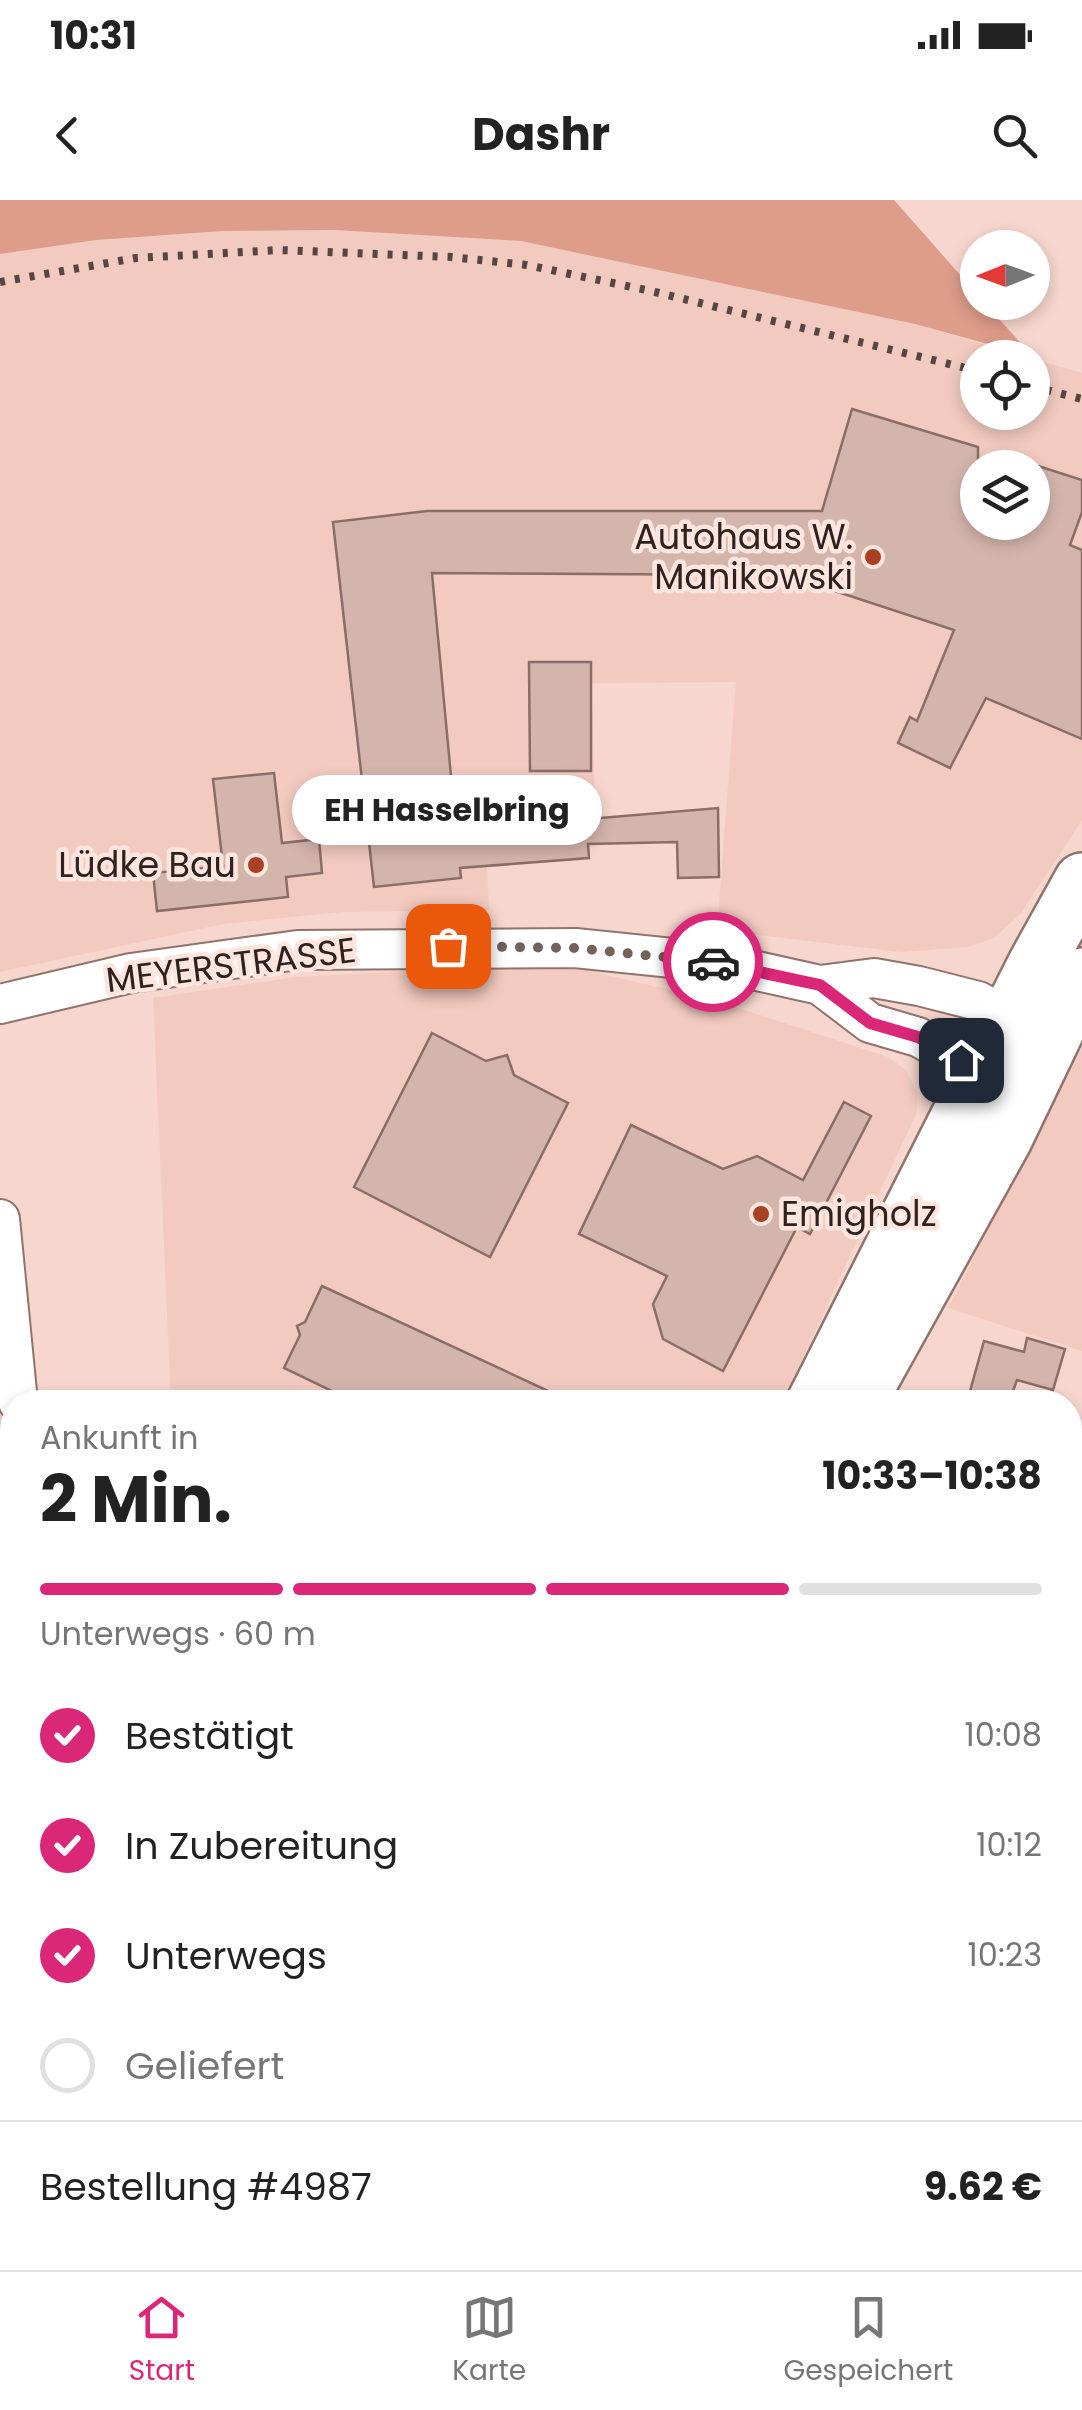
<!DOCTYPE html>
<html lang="de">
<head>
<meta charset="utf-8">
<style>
	body { margin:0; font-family:Poppins,sans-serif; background:#f6f6f6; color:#222; height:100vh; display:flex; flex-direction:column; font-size:38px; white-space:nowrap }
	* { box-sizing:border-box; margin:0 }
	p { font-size:32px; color:#767676 }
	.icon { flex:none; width:55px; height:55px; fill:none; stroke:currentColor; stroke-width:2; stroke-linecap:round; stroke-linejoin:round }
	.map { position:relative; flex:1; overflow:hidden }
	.details { position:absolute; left:0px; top:1190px; width:1082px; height:880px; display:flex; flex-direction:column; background:#fff; border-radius:40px 40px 0 0; box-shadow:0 5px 15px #0003 }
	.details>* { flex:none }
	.needle { width:65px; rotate:269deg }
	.fabs { position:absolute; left:960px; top:30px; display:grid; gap:20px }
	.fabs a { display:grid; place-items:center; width:90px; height:90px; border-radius:50%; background:#fff; box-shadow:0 5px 15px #0003; font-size:50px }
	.pin { position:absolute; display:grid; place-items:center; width:85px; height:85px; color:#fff; margin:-42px; border-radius:20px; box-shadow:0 5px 15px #0006 }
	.courier { position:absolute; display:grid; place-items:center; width:100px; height:100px; margin:-50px; border:8px solid #db2777; border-radius:50%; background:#fff; color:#222; box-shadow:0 2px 12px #0007 }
	.bubble { position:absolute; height:70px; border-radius:35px; background:#fff; box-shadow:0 5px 15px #0003; font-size:32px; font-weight:700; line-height:70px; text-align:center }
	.overview em { font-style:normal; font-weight:700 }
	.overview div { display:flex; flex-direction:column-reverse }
	.overview { display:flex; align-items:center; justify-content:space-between; height:170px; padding:0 40px }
	h1 { font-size:65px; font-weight:700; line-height:75px }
	.bar { display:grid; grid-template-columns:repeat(4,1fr); gap:15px 10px; align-content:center; height:120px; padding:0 40px }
	.bar i { height:12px; border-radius:8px; background:#e0e0e0 }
	.bar .selected { background:#db2777 }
	.bar p { grid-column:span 4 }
	.line { display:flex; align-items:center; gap:25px; padding:0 40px; border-top:2px solid #e0e0e0 }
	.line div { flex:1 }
	ol { padding:0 40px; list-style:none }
	li { display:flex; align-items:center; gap:30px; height:110px }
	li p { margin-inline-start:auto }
	li .icon { padding:10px; border-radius:50%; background:#db2777; color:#fff; stroke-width:4 }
	li:last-child { color:#767676 }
	li i { width:55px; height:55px; border:5px solid #e0e0e0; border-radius:50% }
	.status { display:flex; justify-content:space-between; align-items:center; height:70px; padding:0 50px; background:#fff; direction:ltr }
	.status svg { height:28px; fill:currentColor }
	header { display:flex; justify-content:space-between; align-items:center; height:130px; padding:0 40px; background:#fff; font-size:45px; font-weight:700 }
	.menu { display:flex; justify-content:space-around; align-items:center; height:140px; border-top:2px solid #e0e0e0; background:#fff; font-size:28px; color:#767676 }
	.menu a { display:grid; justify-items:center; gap:5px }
	.menu .selected { color:#db2777 }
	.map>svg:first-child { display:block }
	.built { fill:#f2cabf; fill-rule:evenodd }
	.green { fill:#de9c8a }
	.building { fill:#d4b5ac; stroke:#8a6e66; stroke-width:2.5 }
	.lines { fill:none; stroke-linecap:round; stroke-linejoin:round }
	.service-casing { stroke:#90736b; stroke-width:25 }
	.minor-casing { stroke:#90736b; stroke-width:42 }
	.primary-casing { stroke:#90736b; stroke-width:60 }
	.service { stroke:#fff; stroke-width:20 }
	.minor { stroke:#fff; stroke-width:38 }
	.primary { stroke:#fff; stroke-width:55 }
	.rail { stroke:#554641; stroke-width:8; stroke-dasharray:5 10; stroke-linecap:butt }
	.done { stroke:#73615c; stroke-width:10; stroke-dasharray:0 18 }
	.route { stroke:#db2777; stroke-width:12 }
	.poi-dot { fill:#a94023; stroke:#ffe5de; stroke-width:4 }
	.labels { text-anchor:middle; stroke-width:9; stroke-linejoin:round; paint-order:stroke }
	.poi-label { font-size:35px; fill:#2d221f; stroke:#ffe5de; text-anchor:end }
	.street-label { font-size:35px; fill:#2d221f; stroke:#ffe5de }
</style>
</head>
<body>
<div class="status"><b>10:31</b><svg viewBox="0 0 49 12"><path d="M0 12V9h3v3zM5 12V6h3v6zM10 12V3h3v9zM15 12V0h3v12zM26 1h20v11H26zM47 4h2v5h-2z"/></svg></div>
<header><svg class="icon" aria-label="back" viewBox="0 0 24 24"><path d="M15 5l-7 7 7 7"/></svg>Dashr<svg class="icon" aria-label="search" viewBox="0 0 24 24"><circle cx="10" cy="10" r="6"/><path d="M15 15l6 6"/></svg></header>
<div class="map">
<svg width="1082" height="2070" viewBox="0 0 1082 2070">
	<rect width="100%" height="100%" fill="#f6d6cd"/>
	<g class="built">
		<path d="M 334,30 L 521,41 L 915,124 L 1082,173 L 1082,620 L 1021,713 L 994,738 L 968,747 L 901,752 L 717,730 L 736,482 L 592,483 L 595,618 L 485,627 L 489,710 L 342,712 L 223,724 L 0,772 L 0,54 L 96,40 L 223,31 ZM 978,158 L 1032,158 L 1032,212 L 978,212 ZM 978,268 L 1032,268 L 1032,322 L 978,322 Z"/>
		<path d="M 466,768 L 585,770 L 717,801 L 888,857 L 906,870 L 917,893 L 917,912 L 782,1202 L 171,1202 L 153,798 L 296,777 Z"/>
		<path d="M 1082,848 L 1082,1151 L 948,1108 Z"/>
		<path d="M 1070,1371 L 1082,1375 L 1082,2070 L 311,2070 L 320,2058 L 1070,2058 Z"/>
		<path d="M 12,1403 L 12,2058 L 183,2058 L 173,2070 L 0,2070 L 0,1404 Z"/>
	</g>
	<g class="green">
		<path d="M 0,0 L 894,0 L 977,94 L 978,102 L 985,103 L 1032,156 L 915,124 L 521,41 L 334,30 L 223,31 L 96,40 L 0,54 Z"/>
		<path d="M 1082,1897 L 1082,1997 L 1070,1989 L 1070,1911 Z"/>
	</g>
	<g class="building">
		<path d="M 852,209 L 978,247 L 978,322 L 1032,322 L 1032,264 L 1082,280 L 1082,312 L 1070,345 L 1082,350 L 1082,539 L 986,498 L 950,568 L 898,543 L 910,517 L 917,521 L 954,430 L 786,375 L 432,373 L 456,630 L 718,608 L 719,677 L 678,678 L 677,642 L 588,644 L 589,658 L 460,668 L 461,678 L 374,687 L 333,322 L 427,311 L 822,311 Z"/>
		<path d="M 529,462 L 591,462 L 591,571 L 530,571 Z"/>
		<path d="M 274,573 L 282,643 L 319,639 L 322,673 L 286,677 L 288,697 L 157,711 L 153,673 L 223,666 L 213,579 Z"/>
		<path d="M 432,833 L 486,861 L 507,855 L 514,875 L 568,903 L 490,1057 L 354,987 Z"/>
		<path d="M 844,902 L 871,916 L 810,1034 L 797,1027 L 723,1171 L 663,1139 L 653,1104 L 667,1076 L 579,1034 L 631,925 L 723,969 L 757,956 L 803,980 Z"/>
		<path d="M 322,1086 L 572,1202 L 326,1202 L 332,1191 L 284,1168 L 300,1135 L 297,1126 L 305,1122 Z"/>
		<path d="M 1027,1138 L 1065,1149 L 1053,1190 L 1017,1180 L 1009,1202 L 967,1202 L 984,1141 L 1024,1152 Z"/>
	</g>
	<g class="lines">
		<defs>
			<g id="service">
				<path d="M 1070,1734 L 1082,1738"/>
				<path d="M 1070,1795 L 1082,1796"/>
			</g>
			<g id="minor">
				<path d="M 820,785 L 870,823 L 918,837 L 981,872 L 1001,877"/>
				<path d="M 0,804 L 131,773 L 298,750 L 575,748 L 721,763 L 820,785 L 874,778 L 919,786 L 978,801 L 1009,818 L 1023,835"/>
				<path d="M 0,1019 L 18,1202"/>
				<path d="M 0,1753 L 12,1756"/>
			</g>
			<g id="primary">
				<path d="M 815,1202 L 1036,764 L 1082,681"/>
				<path d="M 858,1202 L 1004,939 L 1082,776"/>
				<path d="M 211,2070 L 220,2058"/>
				<path d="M 257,2070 L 265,2058"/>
			</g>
		</defs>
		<use href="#service" class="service-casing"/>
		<use href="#minor" class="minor-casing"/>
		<use href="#primary" class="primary-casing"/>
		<use href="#service" class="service"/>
		<use href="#minor" class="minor"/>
		<use href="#primary" class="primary"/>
		<g class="rail">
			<path d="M 0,82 L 136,58 L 279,50 L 451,57 L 527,65 L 651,91 L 978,171"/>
			<path d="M 1032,186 L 1082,199"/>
		</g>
	</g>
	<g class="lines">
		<path class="done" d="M 448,746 L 575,748 L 713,762"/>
		<path class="route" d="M 713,762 L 820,785 L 870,823 L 918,837 L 961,860"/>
	</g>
	<g class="poi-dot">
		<circle cx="873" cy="357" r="10"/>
		<circle cx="256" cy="665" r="10"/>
		<circle cx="761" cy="1014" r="10"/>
	</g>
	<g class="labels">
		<g class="poi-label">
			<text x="853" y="349">Autohaus W.<tspan x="853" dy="40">Manikowski</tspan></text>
			<text x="236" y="677">Lüdke Bau</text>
			<text x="781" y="1026" text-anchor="start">Emigholz</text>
		</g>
		<g class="street-label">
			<text transform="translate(231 765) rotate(-7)" y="12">MEYERSTRASSE</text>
		</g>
	</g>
</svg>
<div class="fabs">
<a><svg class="needle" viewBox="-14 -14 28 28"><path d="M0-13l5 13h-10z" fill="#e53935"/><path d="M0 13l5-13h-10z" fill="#767676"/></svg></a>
<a><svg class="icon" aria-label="locate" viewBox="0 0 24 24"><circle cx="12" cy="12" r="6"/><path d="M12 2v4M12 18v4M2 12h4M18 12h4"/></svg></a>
<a><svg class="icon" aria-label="layers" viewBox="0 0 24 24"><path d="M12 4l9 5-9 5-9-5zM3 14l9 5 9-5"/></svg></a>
</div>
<div class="pin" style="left:448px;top:746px;background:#ea580c"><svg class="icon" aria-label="bag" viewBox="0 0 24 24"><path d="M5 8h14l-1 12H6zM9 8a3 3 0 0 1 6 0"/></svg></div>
<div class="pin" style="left:961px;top:860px;background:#1f2937"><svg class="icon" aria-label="home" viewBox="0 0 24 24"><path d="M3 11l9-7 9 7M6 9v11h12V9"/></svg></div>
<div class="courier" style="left:713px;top:762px"><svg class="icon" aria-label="car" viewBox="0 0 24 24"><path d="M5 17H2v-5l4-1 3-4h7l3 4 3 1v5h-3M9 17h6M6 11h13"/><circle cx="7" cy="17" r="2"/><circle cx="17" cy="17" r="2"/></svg></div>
<div class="bubble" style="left:292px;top:575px;width:310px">EH Hasselbring</div>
<section class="details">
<div class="overview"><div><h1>2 Min.</h1><p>Ankunft in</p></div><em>10:33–10:38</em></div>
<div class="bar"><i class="selected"></i><i class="selected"></i><i class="selected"></i><i></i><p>Unterwegs · 60 m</p></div>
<ol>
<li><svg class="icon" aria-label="check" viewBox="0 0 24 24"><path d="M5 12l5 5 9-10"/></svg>Bestätigt<p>10:08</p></li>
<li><svg class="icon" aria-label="check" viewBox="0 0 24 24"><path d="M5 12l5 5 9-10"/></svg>In Zubereitung<p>10:12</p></li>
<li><svg class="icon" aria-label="check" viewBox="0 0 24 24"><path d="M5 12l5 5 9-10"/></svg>Unterwegs<p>10:23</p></li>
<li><i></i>Geliefert</li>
</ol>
<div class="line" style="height:130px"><div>Bestellung #4987</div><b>9.62 €</b></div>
</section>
</div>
<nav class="menu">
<a class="selected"><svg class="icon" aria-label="home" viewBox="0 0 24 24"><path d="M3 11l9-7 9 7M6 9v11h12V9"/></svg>Start</a>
<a><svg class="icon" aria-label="map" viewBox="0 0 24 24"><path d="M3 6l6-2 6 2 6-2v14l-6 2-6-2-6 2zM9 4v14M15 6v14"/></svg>Karte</a>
<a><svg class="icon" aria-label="saved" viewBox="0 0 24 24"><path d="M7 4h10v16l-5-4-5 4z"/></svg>Gespeichert</a>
</nav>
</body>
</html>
